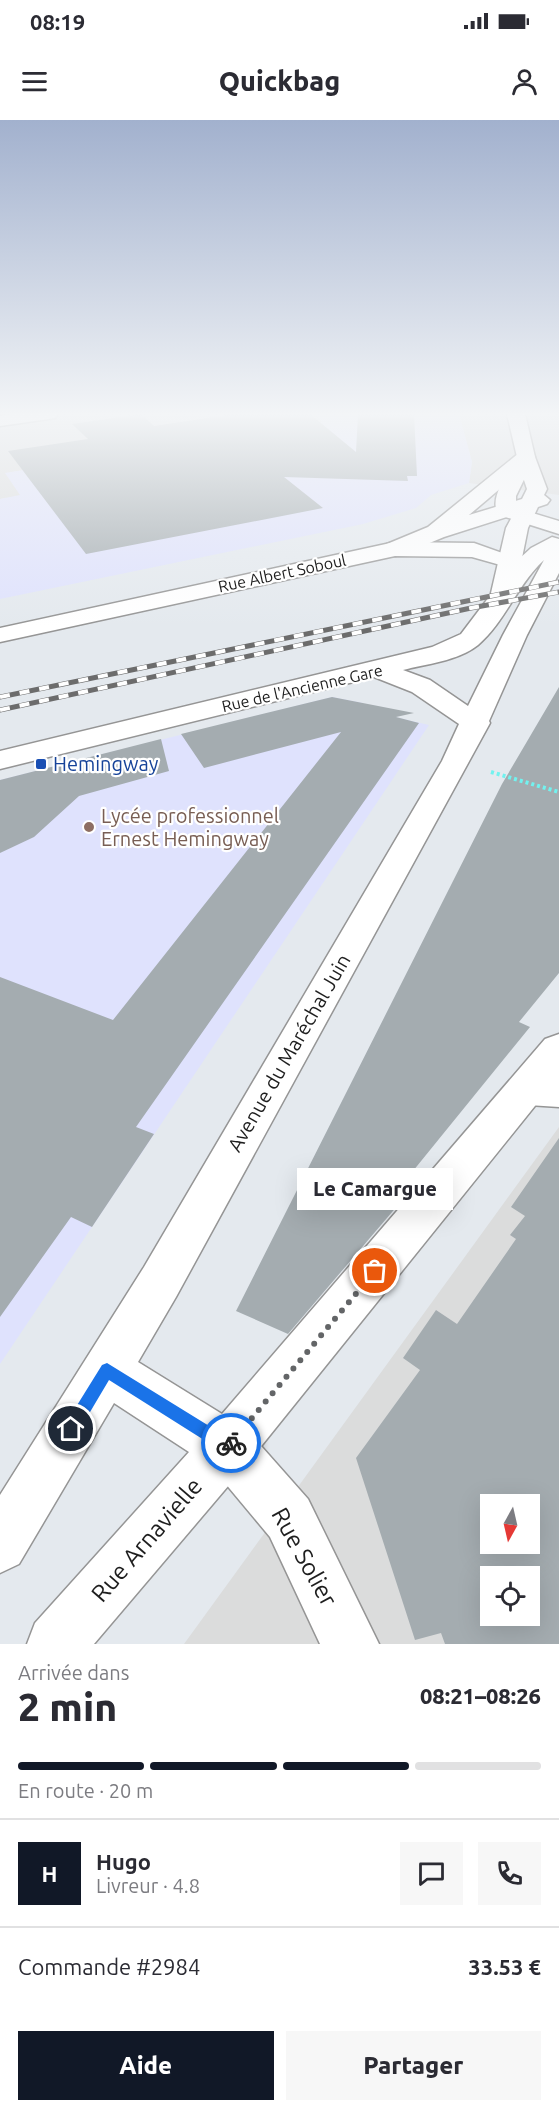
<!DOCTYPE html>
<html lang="fr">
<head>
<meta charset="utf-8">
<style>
	body { margin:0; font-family:Ubuntu,sans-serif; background:#f7f7f7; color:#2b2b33; height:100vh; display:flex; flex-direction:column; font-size:22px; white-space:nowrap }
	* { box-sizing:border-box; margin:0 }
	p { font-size:20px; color:#7c7c81 }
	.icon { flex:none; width:33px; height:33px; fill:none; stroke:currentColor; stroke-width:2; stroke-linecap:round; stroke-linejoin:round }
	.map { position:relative; height:1524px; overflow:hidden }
	.details { display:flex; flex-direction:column; background:#fff; flex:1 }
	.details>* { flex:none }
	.needle { width:39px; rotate:188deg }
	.controls { position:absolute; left:480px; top:1374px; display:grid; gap:12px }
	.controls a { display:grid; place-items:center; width:60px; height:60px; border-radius:0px; background:#fff; box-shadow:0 6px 24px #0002; font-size:30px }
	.pin { position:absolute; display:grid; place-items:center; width:51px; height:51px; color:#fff; margin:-26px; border:3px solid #fff; border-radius:50%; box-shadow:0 2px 6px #0007 }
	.courier { position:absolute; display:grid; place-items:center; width:60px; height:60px; margin:-30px; border:4px solid #1a73e8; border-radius:50%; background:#fff; color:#222; box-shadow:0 2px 8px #0007 }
	.bubble { position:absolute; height:42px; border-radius:0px; background:#fff; box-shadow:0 6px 24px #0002; font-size:20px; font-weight:800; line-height:42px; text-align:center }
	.overview em { font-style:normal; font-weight:800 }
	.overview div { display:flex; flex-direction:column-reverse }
	.overview { display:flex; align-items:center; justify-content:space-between; height:102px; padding:0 18px }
	h1 { font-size:39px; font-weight:800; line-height:45px }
	.bar { display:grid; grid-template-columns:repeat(4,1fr); gap:9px 6px; align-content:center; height:72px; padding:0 18px }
	.bar i { height:8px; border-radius:4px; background:#e1e1e2 }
	.bar .active { background:#111827 }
	.bar p { grid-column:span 4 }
	.line { display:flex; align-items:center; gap:15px; padding:0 18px; border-top:2px solid #e1e1e2 }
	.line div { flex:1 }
	.round { display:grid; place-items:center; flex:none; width:63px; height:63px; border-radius:0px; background:#f7f7f7 }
	.button { display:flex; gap:12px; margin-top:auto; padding:12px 18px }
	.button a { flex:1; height:69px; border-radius:0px; background:#111827; color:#fff; font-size:24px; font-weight:800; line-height:69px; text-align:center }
	.button a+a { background:#f7f7f7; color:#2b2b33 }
	.status { display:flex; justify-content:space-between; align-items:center; height:42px; padding:0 30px; background:#fff; direction:ltr }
	.status svg { height:16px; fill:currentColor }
	header { display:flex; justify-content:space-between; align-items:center; height:78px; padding:0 18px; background:#fff; font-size:27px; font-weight:800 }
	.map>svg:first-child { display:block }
	.residential { fill:#dbdcdc; fill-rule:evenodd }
	.education { fill:#dfe2fd }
	.building { fill:#a4acb0; fill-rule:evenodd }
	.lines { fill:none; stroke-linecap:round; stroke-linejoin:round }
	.minor-casing { stroke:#959595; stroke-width:3 }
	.tertiary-casing { stroke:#959595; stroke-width:3 }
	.path { stroke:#72f2ef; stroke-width:4; stroke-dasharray:3 3; stroke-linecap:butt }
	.minor { fill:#fff; fill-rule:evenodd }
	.tertiary { fill:#fff; fill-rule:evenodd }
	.rail-casing { stroke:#6c6c6c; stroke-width:5 }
	.rail { stroke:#fff; stroke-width:4; stroke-dasharray:10; stroke-linecap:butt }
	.route { fill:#1a73e8 }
	.done { stroke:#636567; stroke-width:6; stroke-dasharray:0 10.8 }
	.transit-dot { fill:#1a4fb4; stroke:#fff; stroke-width:2 }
	.education-dot { fill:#8d6e63; stroke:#fff; stroke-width:2 }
	.labels { text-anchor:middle; stroke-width:4.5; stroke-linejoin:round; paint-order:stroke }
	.far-street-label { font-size:16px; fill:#1e1e1e; stroke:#fff }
	.transit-label { font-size:20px; fill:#164399; stroke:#fff; text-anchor:start }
	.education-label { font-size:20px; fill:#785e54; stroke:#fff; text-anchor:start }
	.street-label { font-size:20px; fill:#1e1e1e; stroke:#fff }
	.near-street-label { font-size:24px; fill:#1e1e1e; stroke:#fff }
</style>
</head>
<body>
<div class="status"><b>08:19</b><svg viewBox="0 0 49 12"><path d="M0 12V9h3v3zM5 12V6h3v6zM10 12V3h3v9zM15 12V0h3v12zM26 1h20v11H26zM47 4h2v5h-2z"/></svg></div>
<header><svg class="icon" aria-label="menu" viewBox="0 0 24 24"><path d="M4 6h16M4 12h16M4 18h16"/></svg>Quickbag<svg class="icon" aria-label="person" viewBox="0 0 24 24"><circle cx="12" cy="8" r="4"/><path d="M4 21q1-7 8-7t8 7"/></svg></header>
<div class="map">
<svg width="559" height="1524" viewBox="0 0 559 1524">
	<rect width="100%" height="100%" fill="#e4e9ee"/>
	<g class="residential">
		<path d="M 0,294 L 315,294 L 323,302 L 6,353 L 21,376 L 0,379 Z"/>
		<path d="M 459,294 L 559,294 L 559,375 L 469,363 L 472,342 Z"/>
		<path d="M 559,1007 L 559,1524 L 184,1524 ZM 490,1384 L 530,1384 L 530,1424 L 490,1424 ZM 490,1456 L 530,1456 L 530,1496 L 490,1496 Z"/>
	</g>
	<g class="education">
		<path d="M 315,294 L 459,294 L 472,342 L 469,363 L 431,375 L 416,388 L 363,404 L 0,479 L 0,379 L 20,375 L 5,353 L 322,302 Z"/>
		<path d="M 332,577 L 363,583 L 361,589 L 429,605 L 0,1244 L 0,660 Z"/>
	</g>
	<g class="building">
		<path d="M 141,294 L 154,306 L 234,294 L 310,294 L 356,332 L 358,294 L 414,294 L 417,356 L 407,356 L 408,361 L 284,357 L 323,388 L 86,434 L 8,331 L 88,319 L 72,304 Z"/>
		<path d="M 559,567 L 559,853 L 519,902 L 530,907 L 400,1067 L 410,1071 L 288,1214 L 236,1191 L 502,664 Z"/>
		<path d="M 332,577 L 414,593 L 396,597 L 419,603 L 136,1007 L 154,1014 L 92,1107 L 71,1097 L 0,1197 L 0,857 L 113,900 L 341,612 L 204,648 L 181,614 Z"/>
		<path d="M 161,619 L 169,651 L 79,676 L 34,717 L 0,733 L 0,660 Z"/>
		<path d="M 559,1018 L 559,1524 L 445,1524 L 441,1513 L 415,1520 L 356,1338 L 420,1250 L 403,1238 L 436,1190 L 457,1204 L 516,1119 L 510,1115 L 525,1096 L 511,1087 ZM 490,1384 L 530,1384 L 530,1424 L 490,1424 ZM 490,1456 L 530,1456 L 530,1496 L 490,1496 Z"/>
	</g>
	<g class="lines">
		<defs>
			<g id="minor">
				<path d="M 11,294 L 58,294 L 55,298 L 49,299 L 0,306 L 0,296 Z"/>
				<path d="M 526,331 L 533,333 L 535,337 L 547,369 L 544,375 L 550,380 L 547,384 L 538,387 L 528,408 L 515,473 L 511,478 L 503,480 L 495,478 L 491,473 L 506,408 L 513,395 L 444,417 L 403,434 L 395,436 L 387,434 L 384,429 L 387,424 L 428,407 L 519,333 ZM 521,351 L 527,369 L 522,379 L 469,395 Z"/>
				<path d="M 528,953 L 559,955 L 559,987 L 528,985 L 514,980 L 508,969 L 514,958 Z"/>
				<path d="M 228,1301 L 246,1309 L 308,1379 L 379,1524 L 320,1524 L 270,1417 L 210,1345 L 202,1327 L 210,1309 Z"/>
			</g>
			<g id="tertiary">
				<path d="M 507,294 L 525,294 L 535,337 L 516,376 L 516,388 L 559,401 L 559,414 L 499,395 C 487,379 509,352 517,337 Z"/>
				<path d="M 552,417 L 559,419 L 559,453 L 527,515 L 489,601 L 490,603 L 176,1177 L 138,1242 L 222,1294 L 545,919 L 559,914 L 559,956 L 246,1345 L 94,1524 L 27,1524 L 35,1503 L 189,1332 L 114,1283 L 19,1444 L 0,1453 L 0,1375 L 144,1147 L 442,641 L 459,604 L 412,572 L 374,557 L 0,649 L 0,631 L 432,527 L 461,514 L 511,448 L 472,437 L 395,436 L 0,522 L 0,508 L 395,422 L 474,423 L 519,439 L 531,428 ZM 544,440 L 503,515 L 468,586 L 430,560 L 403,550 C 426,544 458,541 478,525 C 505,502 517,465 544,440 Z"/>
			</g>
		</defs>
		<use href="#minor" class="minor-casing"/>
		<use href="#tertiary" class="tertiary-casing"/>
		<path class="path" d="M 491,652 L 559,672"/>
		<use href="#minor" class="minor"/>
		<use href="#tertiary" class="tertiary"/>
		<defs>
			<g id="rail">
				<path d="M 0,577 L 559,462"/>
				<path d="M 0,590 L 471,488 L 559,472"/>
			</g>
		</defs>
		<use href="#rail" class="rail-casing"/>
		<use href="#rail" class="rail"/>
	</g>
	<linearGradient id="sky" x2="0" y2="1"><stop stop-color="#a2b1ce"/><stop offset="0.58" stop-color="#f3f5f7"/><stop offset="1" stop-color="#f3f5f7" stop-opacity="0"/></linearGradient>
	<rect width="559" height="507" fill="url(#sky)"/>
	<path class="route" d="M 107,1243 L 227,1317 L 231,1315 L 237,1318 L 239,1323 L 234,1332 L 228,1335 L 223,1332 L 109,1260 L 77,1314 L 71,1316 L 66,1314 L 64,1309 L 66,1303 L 102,1245 Z"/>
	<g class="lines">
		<path class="done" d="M 231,1323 L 375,1151"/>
	</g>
	<rect class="transit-dot" x="35" y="638" width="12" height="12" rx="3"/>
	<circle class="education-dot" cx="89" cy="707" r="6"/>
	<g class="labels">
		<g class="far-street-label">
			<text transform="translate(282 453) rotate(-12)" y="6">Rue Albert Soboul</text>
			<text transform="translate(302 568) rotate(-13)" y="6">Rue de l'Ancienne Gare</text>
		</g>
		<g class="transit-label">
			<text x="53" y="651">Hemingway</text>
		</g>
		<g class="education-label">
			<text x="101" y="703">Lycée professionnel<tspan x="101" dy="23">Ernest Hemingway</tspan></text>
		</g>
		<g class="street-label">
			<text transform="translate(289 933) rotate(-60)" y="7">Avenue du Maréchal Juin</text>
		</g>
		<g class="near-street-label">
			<text transform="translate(147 1420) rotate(-49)" y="8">Rue Arnavielle</text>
			<text transform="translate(304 1437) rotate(61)" y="8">Rue Solier</text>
		</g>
	</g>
</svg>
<div class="controls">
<a><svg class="needle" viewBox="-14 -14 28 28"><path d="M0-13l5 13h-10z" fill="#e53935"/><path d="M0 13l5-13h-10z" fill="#7c7c81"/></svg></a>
<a><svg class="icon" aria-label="locate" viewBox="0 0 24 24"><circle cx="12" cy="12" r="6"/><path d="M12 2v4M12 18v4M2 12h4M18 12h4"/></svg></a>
</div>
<div class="pin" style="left:375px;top:1151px;background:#ea580c"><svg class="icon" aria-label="bag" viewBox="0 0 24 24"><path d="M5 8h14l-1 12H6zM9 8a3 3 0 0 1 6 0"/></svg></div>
<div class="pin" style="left:71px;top:1309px;background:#1f2937"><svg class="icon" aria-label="home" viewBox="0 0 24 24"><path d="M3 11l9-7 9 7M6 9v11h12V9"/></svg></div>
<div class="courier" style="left:231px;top:1323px"><svg class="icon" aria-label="bike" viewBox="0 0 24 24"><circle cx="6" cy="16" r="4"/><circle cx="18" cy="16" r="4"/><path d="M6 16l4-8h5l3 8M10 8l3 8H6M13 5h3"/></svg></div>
<div class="bubble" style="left:297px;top:1048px;width:156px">Le Camargue</div>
</div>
<section class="details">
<div class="overview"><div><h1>2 min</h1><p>Arrivée dans</p></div><em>08:21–08:26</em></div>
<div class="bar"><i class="active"></i><i class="active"></i><i class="active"></i><i></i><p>En route · 20 m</p></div>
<div class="line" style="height:108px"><b class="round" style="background:#111827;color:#fff">H</b><div><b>Hugo</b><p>Livreur · 4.8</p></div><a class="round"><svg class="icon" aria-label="chat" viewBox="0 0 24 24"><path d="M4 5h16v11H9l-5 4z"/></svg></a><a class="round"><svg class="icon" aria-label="phone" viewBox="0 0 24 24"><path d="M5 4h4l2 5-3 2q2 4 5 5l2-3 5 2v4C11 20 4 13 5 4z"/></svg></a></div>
<div class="line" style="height:78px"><div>Commande #2984</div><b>33.53 €</b></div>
<div class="button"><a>Aide</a><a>Partager</a></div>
</section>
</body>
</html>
